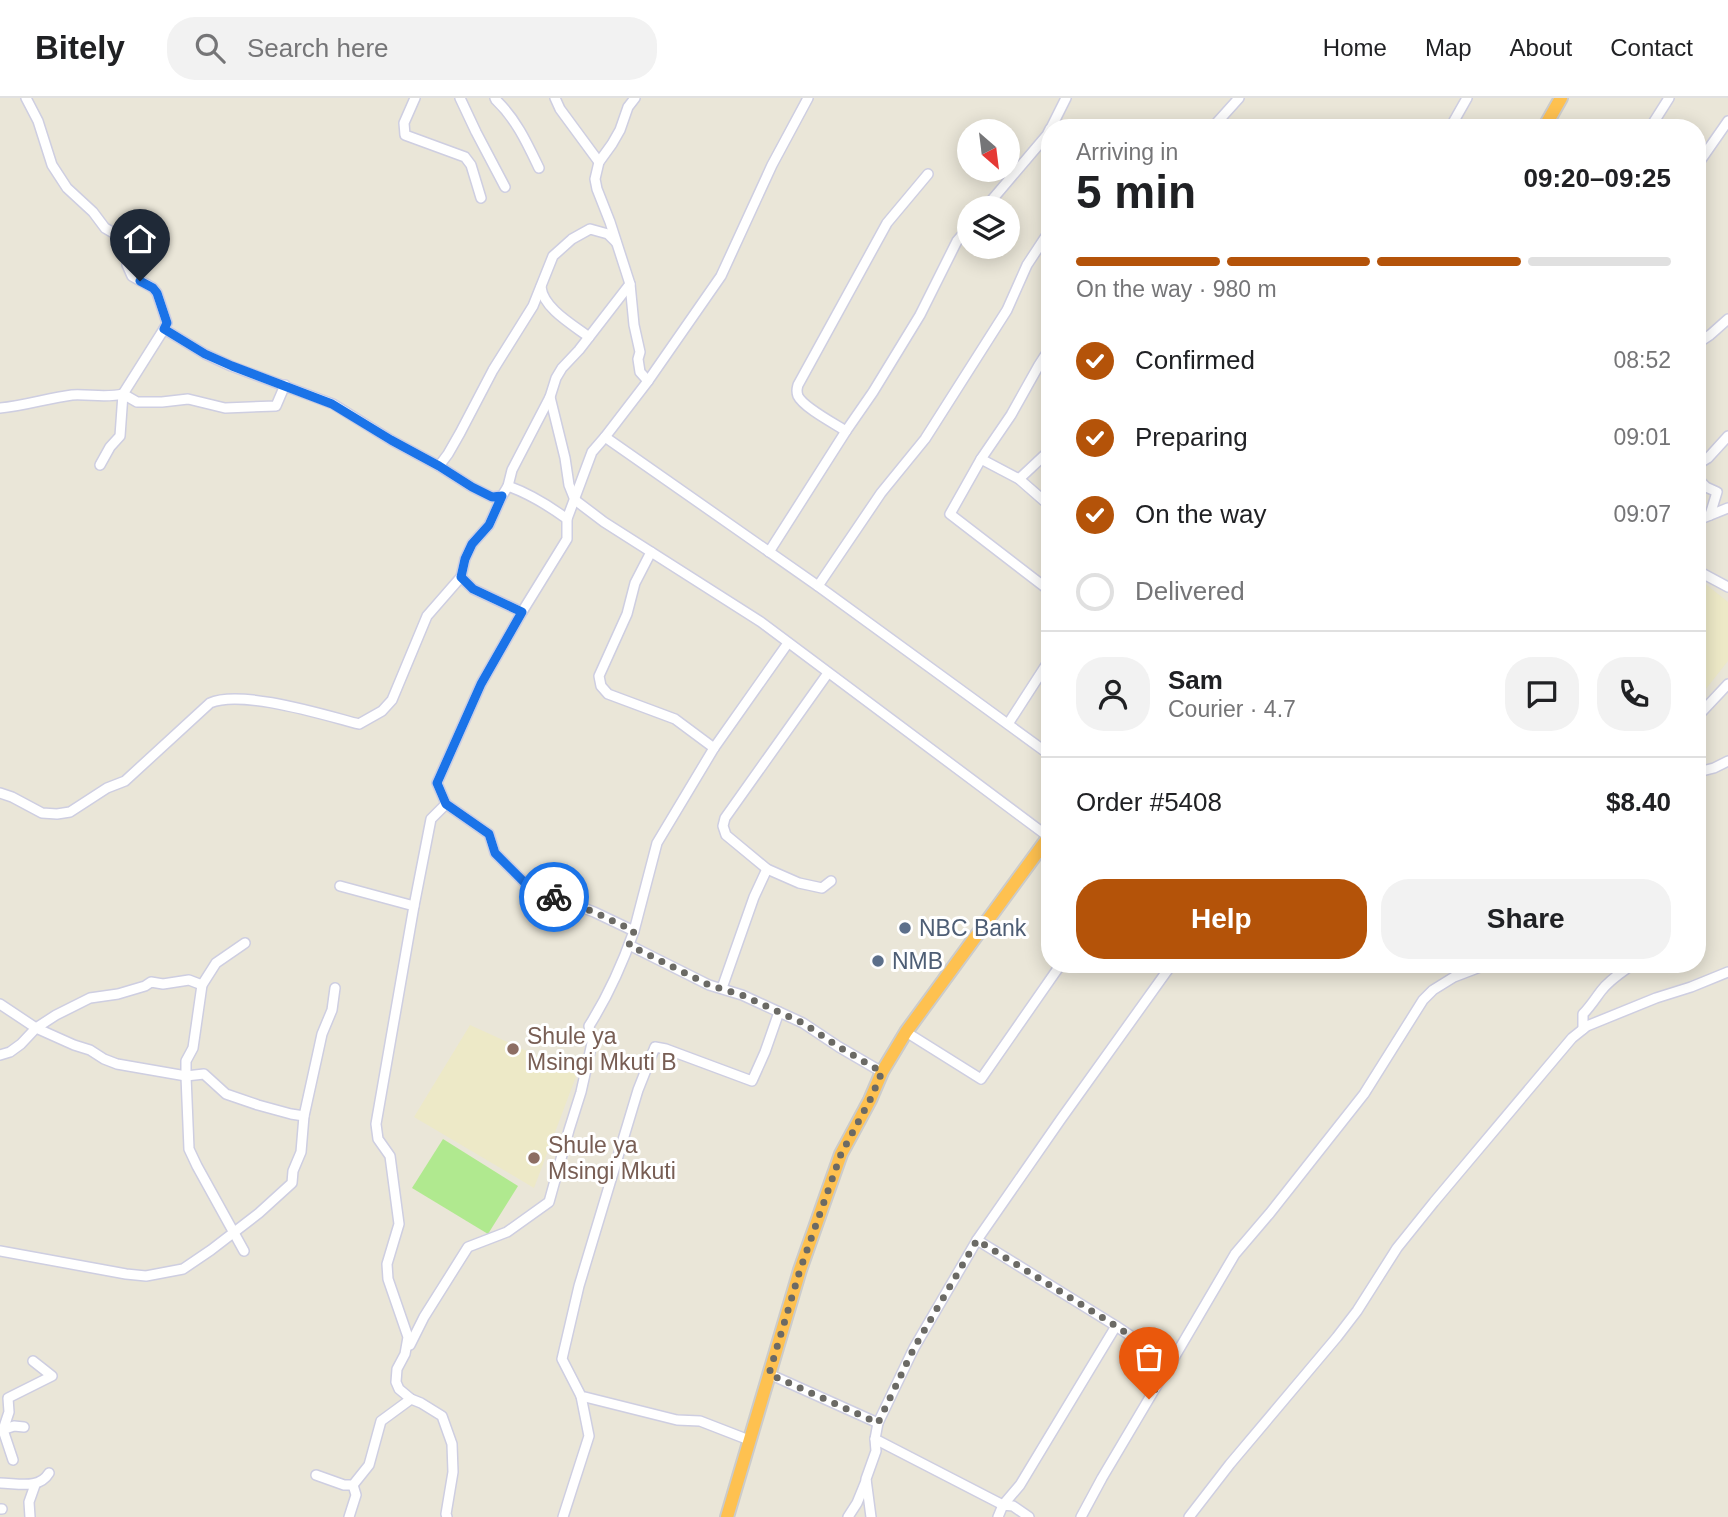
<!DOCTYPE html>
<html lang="en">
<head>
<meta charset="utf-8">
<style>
	body { margin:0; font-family:Arial,sans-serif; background:#f2f2f2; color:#202124; height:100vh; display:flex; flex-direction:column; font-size:26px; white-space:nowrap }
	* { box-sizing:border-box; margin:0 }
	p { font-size:23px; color:#757577 }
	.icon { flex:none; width:38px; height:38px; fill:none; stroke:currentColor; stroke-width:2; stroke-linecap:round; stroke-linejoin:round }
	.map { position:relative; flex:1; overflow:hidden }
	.drawer { position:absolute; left:1041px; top:21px; width:665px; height:854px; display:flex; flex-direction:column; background:#fff; border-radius:28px; box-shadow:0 4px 18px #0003 }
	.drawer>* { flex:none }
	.needle { width:46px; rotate:152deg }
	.fabs { position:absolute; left:957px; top:21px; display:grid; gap:14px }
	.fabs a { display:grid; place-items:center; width:63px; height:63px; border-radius:50%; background:#fff; box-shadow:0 4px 18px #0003; font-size:35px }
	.pin { position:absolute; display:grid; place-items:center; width:60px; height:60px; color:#fff; margin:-72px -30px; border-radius:50% 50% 50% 0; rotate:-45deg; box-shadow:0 0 7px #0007 }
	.pin .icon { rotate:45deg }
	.courier { position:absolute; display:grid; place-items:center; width:70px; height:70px; margin:-35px; border:5px solid #1a73e8; border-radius:50%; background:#fff; color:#222; box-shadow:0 2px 9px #0007 }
	.summary em { font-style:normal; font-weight:800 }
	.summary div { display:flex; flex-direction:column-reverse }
	.summary { display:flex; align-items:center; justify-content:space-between; height:119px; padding:0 35px }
	h1 { font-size:46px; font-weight:800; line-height:52px }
	.bar { display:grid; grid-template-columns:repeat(4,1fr); gap:10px 7px; align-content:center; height:84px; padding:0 35px }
	.bar i { height:9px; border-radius:5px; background:#e0e0e0 }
	.bar .current { background:#b45309 }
	.bar p { grid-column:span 4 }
	.line { display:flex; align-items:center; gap:18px; padding:0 35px; border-top:2px solid #e0e0e0 }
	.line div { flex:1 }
	.round { display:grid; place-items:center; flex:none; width:74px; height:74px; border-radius:28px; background:#f2f2f2 }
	ol { padding:0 35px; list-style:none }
	li { display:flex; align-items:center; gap:21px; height:77px }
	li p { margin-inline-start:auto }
	li .icon { padding:7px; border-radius:50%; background:#b45309; color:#fff; stroke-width:4 }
	li:last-child { color:#757577 }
	li i { width:38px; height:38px; border:4px solid #e0e0e0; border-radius:50% }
	.primary-button { display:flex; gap:14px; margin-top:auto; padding:14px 35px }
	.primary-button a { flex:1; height:80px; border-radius:28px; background:#b45309; color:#fff; font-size:28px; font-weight:800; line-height:80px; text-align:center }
	.primary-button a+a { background:#f2f2f2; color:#202124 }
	header { display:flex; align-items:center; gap:42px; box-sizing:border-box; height:98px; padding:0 35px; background:#fff; border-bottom:2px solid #e0e0e0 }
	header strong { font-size:33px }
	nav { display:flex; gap:38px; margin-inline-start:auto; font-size:24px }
	.search { width:490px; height:63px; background:#f2f2f2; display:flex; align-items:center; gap:18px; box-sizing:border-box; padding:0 24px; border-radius:28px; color:#757577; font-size:26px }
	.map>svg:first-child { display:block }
	.education { fill:#ede9c7 }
	.pitch { fill:#b0e98f }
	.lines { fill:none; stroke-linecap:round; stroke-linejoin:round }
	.minor-casing { stroke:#cecee1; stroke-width:12 }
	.highway-casing { stroke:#cbcbcb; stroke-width:16 }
	.minor { stroke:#fff; stroke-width:9 }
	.highway { stroke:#fec150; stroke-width:12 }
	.done { stroke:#6b6a65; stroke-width:7; stroke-dasharray:0 12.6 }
	.route { stroke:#1a73e8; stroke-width:9 }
	.service-dot { fill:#5c6f8a; stroke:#fff; stroke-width:2.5 }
	.education-dot { fill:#8d6e63; stroke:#fff; stroke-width:2.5 }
	.labels { text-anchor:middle; stroke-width:6; stroke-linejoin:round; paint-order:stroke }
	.service-label { font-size:23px; fill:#4e5e75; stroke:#fff; text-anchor:start }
	.education-label { font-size:23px; fill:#785e54; stroke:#fff; text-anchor:start }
</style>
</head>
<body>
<header>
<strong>Bitely</strong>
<div class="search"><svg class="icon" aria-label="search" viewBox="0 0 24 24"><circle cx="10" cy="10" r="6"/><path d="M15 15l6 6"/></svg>Search here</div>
<nav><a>Home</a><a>Map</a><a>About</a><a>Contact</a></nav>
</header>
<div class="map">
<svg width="1728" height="1419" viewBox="0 0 1728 1419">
	<rect width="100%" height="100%" fill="#eae6d8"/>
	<g class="education">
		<path d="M 1698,480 L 1728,504 L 1728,563 L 1698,601 Z"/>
		<path d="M 470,927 L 577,976 L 534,1090 L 414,1019 Z"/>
	</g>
	<path class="pitch" d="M 443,1041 L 518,1088 L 488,1136 L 412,1090 Z"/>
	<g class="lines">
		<defs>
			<g id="minor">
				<path d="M 26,0 L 38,23 L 52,67 L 67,90 L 93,114 L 105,130 L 124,141 L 129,149 L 127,167 L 132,178 L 153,190 L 157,195 L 167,225 L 164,231 L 205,256 L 231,268 L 333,306 L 391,342 L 439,368 L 472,389 L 492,399 L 502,398"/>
				<path d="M 415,0 L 404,25 L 405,37 L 465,59 L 471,67 L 481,100"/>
				<path d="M 460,0 L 476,34 L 505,89"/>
				<path d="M 495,0 L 496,2 C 516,21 527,45 539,70"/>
				<path d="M 555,0 L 560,11 L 599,64"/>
				<path d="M 635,0 L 628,9 L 620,32 L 612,46 L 599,64 L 595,81 L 597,91 L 610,124 L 630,186 L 634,227 L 640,254 L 638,261 L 640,274 L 648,283"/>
				<path d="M 808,0 L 772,67 L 721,178 L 648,283 L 605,339 L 818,488 L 1050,657"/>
				<path d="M 1051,30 L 1066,0"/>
				<path d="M 1212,30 L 1239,0"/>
				<path d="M 1450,30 L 1467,0"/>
				<path d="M 1650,30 L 1669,0"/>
				<path d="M 1698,66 L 1728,23"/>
				<path d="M 985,110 L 1047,37 L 1050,31"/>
				<path d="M 541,189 C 543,210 573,227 589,239"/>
				<path d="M 1698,245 L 1710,237 L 1728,221"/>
				<path d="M 1050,250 L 1039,267 L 1011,317 L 981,361 L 950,416 L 1050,493"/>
				<path d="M 550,299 L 565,360 L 569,387 L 575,402 L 604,424 L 761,524 L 1050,740"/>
				<path d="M 0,310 C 24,308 48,300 72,297 C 89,296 106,300 123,296 L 137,304 L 162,304 L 188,301 L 225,310 L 276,308 L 285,287"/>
				<path d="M 846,333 C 835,326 803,309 798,298 C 796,293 797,291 798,287 L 887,125 L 928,76"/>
				<path d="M 981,361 L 1019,381 L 1050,408"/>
				<path d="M 1698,366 L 1708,360 L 1728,338"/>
				<path d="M 100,367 L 110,349 L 120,338 L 123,296 L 164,231"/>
				<path d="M 439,368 L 448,356 L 460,335 L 493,272 L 533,208 L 553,158 L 572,141 L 590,131 L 608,136 L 616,144"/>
				<path d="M 1019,381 L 1050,352"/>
				<path d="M 1698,381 L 1706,389 L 1717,394 L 1710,417"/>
				<path d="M 508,388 C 530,396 548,407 567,421"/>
				<path d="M 1698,422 L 1728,410"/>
				<path d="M 651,454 L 635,485 L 627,516 L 599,578 L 601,588 L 608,596 L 675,621 L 714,650"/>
				<path d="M 769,454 L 846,333 L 873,294 L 920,217 L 957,143 L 970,128"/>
				<path d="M 1698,473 L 1728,489"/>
				<path d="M 461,479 L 465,461 L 472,446 L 489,427 L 502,398 L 508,388 L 512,372 L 550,299 L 556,280 L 562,270 L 579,252 L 630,186"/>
				<path d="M 818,488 L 881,395 L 925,341 L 1007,212 L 1027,167 L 1050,132"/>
				<path d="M 828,575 L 725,720 L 723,728 L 726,737 L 767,771 L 799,785 L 822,790 L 831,783"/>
				<path d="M 1698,618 L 1728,586"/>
				<path d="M 1008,626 L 1050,561"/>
				<path d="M 1698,674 L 1714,670 L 1728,663"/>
				<path d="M 0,695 L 12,699 L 42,715 L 57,716 L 70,714 L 107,690 L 125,683 L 210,605 C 241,591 324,617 359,626 L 382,613 L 392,602 L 427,518 L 461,479 L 473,491 L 522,514"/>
				<path d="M 340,788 L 414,808"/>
				<path d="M 634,833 L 657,745 L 714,650 L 788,545"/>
				<path d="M 629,847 L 709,887 L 742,897 L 803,925 L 839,949 L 882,974"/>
				<path d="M 1580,869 L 1584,866"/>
				<path d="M 722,890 L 754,799 L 767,771"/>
				<path d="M 0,906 L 36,930 L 74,947 L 90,952 L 104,961 L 117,966 L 186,978 L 204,976 L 226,996 L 258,1007 L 291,1016 L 304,1018"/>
				<path d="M 1583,931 L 1583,916 C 1590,909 1595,901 1601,893 C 1609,882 1622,874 1633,866"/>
				<path d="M 906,934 L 981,981 L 1061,866"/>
				<path d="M 0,957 L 10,954 L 21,946 L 36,930 L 56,917 L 90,900 L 118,896 L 145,888 L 151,884 L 163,886 L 189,882 L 202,887"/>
				<path d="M 977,1142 L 1116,1228 L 1171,1265"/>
				<path d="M 0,1153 L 126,1176 L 146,1178 L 183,1171 L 211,1152 L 259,1115 L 292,1085 L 293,1073 L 301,1054 L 304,1018 L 317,959 L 322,936 L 332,912 L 335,890"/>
				<path d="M 244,1153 L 197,1068 L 189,1051 L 186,978 L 186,963 L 193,950 L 202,887 L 216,865 L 245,845"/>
				<path d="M 410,1247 L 424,1219 L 468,1149 L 507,1134 L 549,1104 L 569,1032 L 581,994 L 592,945 L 589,928 C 608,898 622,867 634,833 L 594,814 L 529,789 L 495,755 L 489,736 L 446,706"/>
				<path d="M 769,1276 L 878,1325"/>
				<path d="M 2,1332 L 14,1328 L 24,1329"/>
				<path d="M 875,1341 L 1003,1407 L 1020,1387 L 1116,1228"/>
				<path d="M 749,1342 L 700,1323 L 677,1322 L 581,1298 L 562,1261 L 579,1188 L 638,992 L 655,949 L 666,951 L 752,983 L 765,954 L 779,914"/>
				<path d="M 13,1362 L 3,1332 L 9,1314 L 8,1300 L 52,1278 L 33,1263"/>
				<path d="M 316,1377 L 344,1387 L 353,1387 L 369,1367 L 381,1323 L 411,1301"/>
				<path d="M 0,1385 C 17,1385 39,1392 49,1375"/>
				<path d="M 0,1411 L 2,1411"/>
				<path d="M 30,1419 L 29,1404 L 35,1387"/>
				<path d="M 349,1419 L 356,1397 L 353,1387"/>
				<path d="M 447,1419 L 446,1416 L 453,1374 L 452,1346 L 442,1318 L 421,1305 L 411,1301 L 399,1291 L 396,1284 L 397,1271 L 405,1256 L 408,1239 L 388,1181 L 387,1166 L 399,1126 L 390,1058 L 378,1041 L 376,1026 L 414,808 L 431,721 L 446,706 L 437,685 L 481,586 L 522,514 L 567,441 L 567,421 L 592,354 L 605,339"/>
				<path d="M 563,1419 L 589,1338 L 581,1298"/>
				<path d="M 848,1419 L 857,1405 L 866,1383"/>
				<path d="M 871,1419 L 866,1381 L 876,1353 L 875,1341 L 878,1325 L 914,1250 L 977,1142 L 1061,1021 L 1172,866"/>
				<path d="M 998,1419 L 1003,1407 L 1013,1408 L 1029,1419"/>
				<path d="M 1081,1419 L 1102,1380 L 1166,1272 L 1171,1265 L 1235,1156 L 1270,1115 L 1364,996 L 1423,902 L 1433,892 L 1454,879 L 1488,866"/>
				<path d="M 1189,1419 L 1230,1366 L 1337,1239 L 1357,1213 L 1397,1150 L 1434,1104 L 1572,940 L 1587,928 L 1656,900 L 1691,889 L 1728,874"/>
			</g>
			<g id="highway">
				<path d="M 1544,30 L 1561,0"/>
				<path d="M 727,1419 L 800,1172 L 841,1056 L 870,1002 L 882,974 L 906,934 L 1050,737"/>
			</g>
		</defs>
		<use href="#minor" class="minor-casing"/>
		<use href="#highway" class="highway-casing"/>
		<use href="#minor" class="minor"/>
		<use href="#highway" class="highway"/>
	</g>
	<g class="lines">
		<path class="done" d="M 554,799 L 594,814 L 634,833 L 629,847 L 709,887 L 742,897 L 803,925 L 839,949 L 882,974 L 870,1002 L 841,1056 L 800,1172 L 769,1276 L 878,1325 L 914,1250 L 977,1142 L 1116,1228 L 1171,1265 L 1149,1301"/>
		<path class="route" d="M 140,183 L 153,190 L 157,195 L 167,225 L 164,231 L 205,256 L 232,268 L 332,306 L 391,342 L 439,368 L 472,389 L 492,399 L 502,398 L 489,427 L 472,446 L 465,461 L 461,479 L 473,491 L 522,514 L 481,586 L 437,685 L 446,706 L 489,736 L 495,755 L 529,789 L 554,799"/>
	</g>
	<g class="service-dot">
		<circle cx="905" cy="830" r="7"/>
		<circle cx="878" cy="863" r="7"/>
	</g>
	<g class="education-dot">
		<circle cx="513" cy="951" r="7"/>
		<circle cx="534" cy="1060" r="7"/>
	</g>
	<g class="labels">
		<g class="service-label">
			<text x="919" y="838">NBC Bank</text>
			<text x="892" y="871">NMB</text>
		</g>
		<g class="education-label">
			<text x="527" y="946">Shule ya<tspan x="527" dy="26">Msingi Mkuti B</tspan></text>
			<text x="548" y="1055">Shule ya<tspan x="548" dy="26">Msingi Mkuti</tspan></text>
		</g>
	</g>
</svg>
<div class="fabs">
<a><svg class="needle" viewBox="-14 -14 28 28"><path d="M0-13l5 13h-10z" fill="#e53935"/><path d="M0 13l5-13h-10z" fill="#757577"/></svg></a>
<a><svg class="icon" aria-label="layers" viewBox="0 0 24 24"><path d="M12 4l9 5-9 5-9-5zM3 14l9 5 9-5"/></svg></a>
</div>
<div class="pin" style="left:1149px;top:1301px;background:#ea580c"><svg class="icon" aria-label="bag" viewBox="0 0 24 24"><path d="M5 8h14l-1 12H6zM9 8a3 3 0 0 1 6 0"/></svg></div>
<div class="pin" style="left:140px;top:183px;background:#1f2937"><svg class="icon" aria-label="home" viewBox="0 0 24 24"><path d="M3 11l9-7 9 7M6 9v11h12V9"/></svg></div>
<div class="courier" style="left:554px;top:799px"><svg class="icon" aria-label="bike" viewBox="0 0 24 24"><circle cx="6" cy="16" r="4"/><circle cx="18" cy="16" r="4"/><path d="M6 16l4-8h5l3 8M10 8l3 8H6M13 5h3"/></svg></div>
<section class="drawer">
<div class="summary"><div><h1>5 min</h1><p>Arriving in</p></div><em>09:20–09:25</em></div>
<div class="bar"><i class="current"></i><i class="current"></i><i class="current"></i><i></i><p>On the way · 980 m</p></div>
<ol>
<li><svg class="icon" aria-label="check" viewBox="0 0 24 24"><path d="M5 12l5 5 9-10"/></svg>Confirmed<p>08:52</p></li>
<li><svg class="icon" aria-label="check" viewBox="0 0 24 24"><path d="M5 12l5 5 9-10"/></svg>Preparing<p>09:01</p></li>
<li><svg class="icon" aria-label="check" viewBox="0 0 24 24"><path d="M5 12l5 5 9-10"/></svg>On the way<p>09:07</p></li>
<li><i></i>Delivered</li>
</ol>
<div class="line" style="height:126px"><a class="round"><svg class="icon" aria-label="person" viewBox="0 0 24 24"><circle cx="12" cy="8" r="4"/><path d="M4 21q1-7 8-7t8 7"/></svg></a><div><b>Sam</b><p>Courier · 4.7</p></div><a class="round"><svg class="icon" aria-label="chat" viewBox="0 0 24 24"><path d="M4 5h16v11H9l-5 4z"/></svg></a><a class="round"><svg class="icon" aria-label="phone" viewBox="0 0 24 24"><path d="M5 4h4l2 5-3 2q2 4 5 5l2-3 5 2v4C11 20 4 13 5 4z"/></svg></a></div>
<div class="line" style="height:91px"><div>Order #5408</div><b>$8.40</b></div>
<div class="primary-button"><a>Help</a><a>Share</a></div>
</section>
</div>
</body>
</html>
